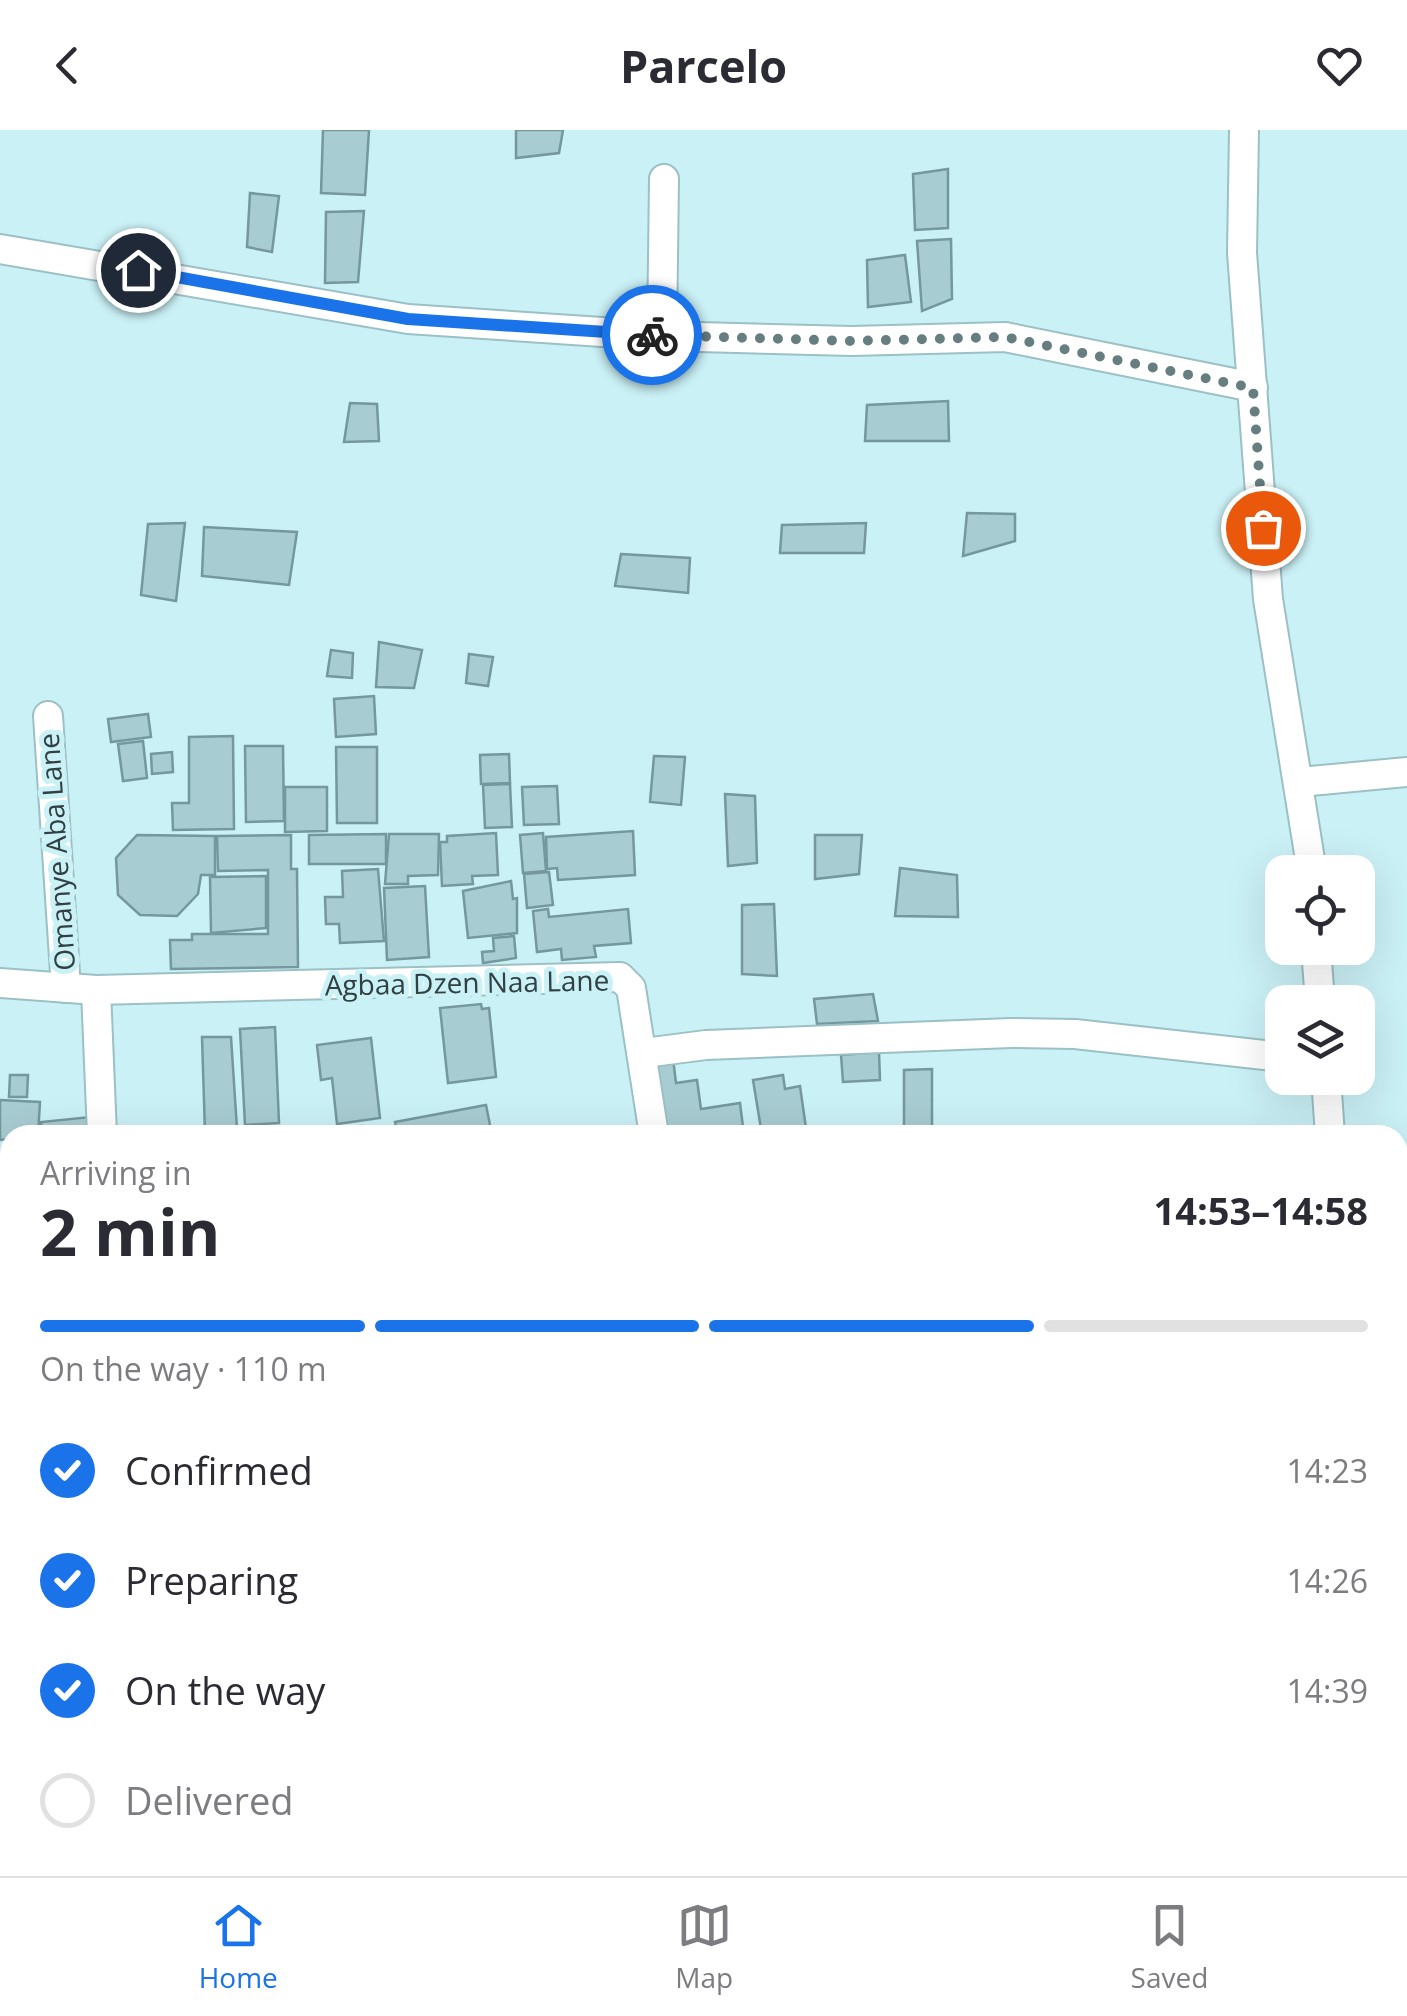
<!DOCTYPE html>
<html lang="en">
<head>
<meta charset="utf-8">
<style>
	body { margin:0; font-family:"Open Sans",sans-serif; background:#f7f7f7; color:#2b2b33; height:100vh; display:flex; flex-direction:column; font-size:38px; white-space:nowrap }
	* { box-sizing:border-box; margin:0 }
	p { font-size:32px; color:#7c7c81 }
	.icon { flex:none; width:55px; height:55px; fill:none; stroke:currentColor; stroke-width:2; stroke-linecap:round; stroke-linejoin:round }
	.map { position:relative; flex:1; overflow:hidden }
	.side { position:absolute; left:0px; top:995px; width:1408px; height:752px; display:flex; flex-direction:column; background:#fff; border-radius:30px 30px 0 0; box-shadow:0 10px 40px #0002 }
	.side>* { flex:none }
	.tools { position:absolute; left:1265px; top:725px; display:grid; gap:20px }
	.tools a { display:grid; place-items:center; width:110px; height:110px; border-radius:20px; background:#fff; box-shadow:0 10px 40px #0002; font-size:50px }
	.pin { position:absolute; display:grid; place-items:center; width:85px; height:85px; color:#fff; margin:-42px; border:5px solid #fff; border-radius:50%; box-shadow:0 2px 10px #0007 }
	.courier { position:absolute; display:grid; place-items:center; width:100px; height:100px; margin:-50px; border:8px solid #1a73e8; border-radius:50%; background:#fff; color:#222; box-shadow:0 2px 12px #0007 }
	.head em { font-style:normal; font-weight:700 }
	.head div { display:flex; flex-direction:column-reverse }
	.head { display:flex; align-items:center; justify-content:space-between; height:170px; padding:0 40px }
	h1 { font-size:65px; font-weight:700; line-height:75px }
	.bar { display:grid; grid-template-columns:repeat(4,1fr); gap:15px 10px; align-content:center; height:120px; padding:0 40px }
	.bar i { height:12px; border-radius:8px; background:#e1e1e2 }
	.bar .active { background:#1a73e8 }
	.bar p { grid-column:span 4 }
	ol { padding:0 40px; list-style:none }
	li { display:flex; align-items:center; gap:30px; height:110px }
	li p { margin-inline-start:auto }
	li .icon { padding:10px; border-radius:50%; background:#1a73e8; color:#fff; stroke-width:4 }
	li:last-child { color:#7c7c81 }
	li i { width:55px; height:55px; border:5px solid #e1e1e2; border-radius:50% }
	header { display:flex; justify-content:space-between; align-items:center; height:130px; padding:0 40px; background:#fff; font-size:45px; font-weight:700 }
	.menu { display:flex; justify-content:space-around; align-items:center; height:140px; border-top:2px solid #e1e1e2; background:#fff; font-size:28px; color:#7c7c81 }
	.menu a { display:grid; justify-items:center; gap:5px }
	.menu .active { color:#1a73e8 }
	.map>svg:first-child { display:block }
	.building { fill:#a7ccd1; stroke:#74989d; stroke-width:2.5 }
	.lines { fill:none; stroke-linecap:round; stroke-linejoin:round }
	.street-casing { stroke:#9bc0c5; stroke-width:32 }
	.street { stroke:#fff; stroke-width:28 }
	.done { stroke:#677e81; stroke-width:10; stroke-dasharray:0 18 }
	.route { stroke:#1a73e8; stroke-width:12 }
	.labels { text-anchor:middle; stroke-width:10; stroke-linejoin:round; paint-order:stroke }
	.street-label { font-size:28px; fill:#314042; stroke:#caf1f6 }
</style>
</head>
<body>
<header><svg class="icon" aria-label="back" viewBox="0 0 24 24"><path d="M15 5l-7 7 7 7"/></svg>Parcelo<svg class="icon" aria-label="heart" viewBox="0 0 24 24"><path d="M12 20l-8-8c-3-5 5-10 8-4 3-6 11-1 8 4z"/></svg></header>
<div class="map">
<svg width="1407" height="1746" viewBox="0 0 1407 1746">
	<rect width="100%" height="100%" fill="#caf1f6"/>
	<g class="building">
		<path d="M 323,0 L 369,0 L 365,65 L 321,63 Z"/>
		<path d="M 516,0 L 563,0 L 559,23 L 516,28 Z"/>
		<path d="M 948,39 L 948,98 L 915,100 L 913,44 Z"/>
		<path d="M 250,63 L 279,66 L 272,122 L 247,117 Z"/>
		<path d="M 364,81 L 358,152 L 325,153 L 326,82 Z"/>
		<path d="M 951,109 L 952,169 L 922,181 L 917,111 Z"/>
		<path d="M 905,125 L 911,172 L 868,177 L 867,130 Z"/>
		<path d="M 948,271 L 949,311 L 865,311 L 867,275 Z"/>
		<path d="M 350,273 L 377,274 L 379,311 L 344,312 Z"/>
		<path d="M 967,383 L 1015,384 L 1015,411 L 963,426 Z"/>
		<path d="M 185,393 L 176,471 L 141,465 L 148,394 Z"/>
		<path d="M 866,393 L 864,423 L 780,423 L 782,395 Z"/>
		<path d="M 204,397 L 297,402 L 289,455 L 202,446 Z"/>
		<path d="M 621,424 L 690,428 L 688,463 L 615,456 Z"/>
		<path d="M 379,512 L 422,520 L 414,558 L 376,557 Z"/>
		<path d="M 331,520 L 353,523 L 352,548 L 327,546 Z"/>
		<path d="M 469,524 L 493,527 L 488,556 L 466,553 Z"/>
		<path d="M 374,566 L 376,604 L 336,607 L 334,569 Z"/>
		<path d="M 148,584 L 151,607 L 111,612 L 108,589 Z"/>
		<path d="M 233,606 L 234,699 L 173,700 L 172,673 L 189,673 L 189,607 Z"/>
		<path d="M 143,611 L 147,648 L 123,651 L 118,614 Z"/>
		<path d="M 245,616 L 283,616 L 284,691 L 246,692 Z"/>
		<path d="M 336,617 L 377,617 L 377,693 L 337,693 Z"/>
		<path d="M 172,622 L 173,642 L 152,644 L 151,624 Z"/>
		<path d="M 509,624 L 510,653 L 481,654 L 480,625 Z"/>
		<path d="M 654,626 L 685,627 L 681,675 L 650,672 Z"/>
		<path d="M 510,654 L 512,697 L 485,698 L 483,655 Z"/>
		<path d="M 557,656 L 559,694 L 524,695 L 522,657 Z"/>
		<path d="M 285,657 L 327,657 L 327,701 L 285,702 Z"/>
		<path d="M 725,664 L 755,666 L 757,733 L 728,736 Z"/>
		<path d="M 633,701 L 635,745 L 558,750 L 557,738 L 547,739 L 546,707 Z"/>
		<path d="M 496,703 L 498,745 L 472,746 L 473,754 L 442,756 L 440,712 L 447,712 L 447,706 Z"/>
		<path d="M 543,703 L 546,741 L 523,743 L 520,705 Z"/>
		<path d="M 386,704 L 386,734 L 309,734 L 309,705 Z"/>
		<path d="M 389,704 L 439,704 L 438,745 L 408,746 L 408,754 L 385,754 Z"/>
		<path d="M 137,705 L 215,706 L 215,745 L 201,745 L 198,764 L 177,786 L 140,785 L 118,765 L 116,728 Z"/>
		<path d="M 291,705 L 291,739 L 297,739 L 298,837 L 171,839 L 170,810 L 192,810 L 192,804 L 268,804 L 268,740 L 218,741 L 217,706 Z"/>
		<path d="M 815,705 L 862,705 L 859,744 L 815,749 Z"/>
		<path d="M 900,738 L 957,745 L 958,787 L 895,786 Z"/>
		<path d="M 378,739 L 384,811 L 340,813 L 339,794 L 326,794 L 325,767 L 343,767 L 342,741 Z"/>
		<path d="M 549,742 L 553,775 L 527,778 L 524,744 Z"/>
		<path d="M 266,746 L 266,798 L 211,803 L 210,747 Z"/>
		<path d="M 511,751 L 513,769 L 517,768 L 517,803 L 468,808 L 463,761 Z"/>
		<path d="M 425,756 L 429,827 L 387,830 L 384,758 Z"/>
		<path d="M 774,774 L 777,846 L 742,844 L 742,775 Z"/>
		<path d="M 548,779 L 549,787 L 628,779 L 631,813 L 594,816 L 596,827 L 562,830 L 561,819 L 537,822 L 533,781 Z"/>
		<path d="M 514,806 L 516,828 L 483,833 L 482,822 L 494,821 L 493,808 Z"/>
		<path d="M 873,864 L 878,891 L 817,894 L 814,869 Z"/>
		<path d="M 481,874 L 482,879 L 489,878 L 496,947 L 448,953 L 440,878 Z"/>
		<path d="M 275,897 L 279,993 L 245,995 L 240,899 Z"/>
		<path d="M 202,907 L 231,907 L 237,999 L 205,1003 Z"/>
		<path d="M 371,908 L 380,988 L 337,994 L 332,948 L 321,950 L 317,915 Z"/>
		<path d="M 879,922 L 880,950 L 843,952 L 841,925 Z"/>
		<path d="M 673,928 L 676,953 L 697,950 L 701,979 L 740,973 L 744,1005 L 658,1005 L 649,931 Z"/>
		<path d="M 932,939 L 932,1002 L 904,1002 L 904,940 Z"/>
		<path d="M 10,945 L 28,945 L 27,967 L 9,967 Z"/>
		<path d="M 783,945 L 785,959 L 800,956 L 807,1005 L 762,1005 L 753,950 Z"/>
		<path d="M 0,970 L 40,972 L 38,1005 L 0,1010 Z"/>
		<path d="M 486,975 L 492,1005 L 398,1005 L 395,992 Z"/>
		<path d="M 90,987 L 92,1005 L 42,1005 L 41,992 Z"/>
		<path d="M 363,996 L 365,1005 L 297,1003 L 339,997 Z"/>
		<path d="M 201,998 L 202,1005 L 148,1005 L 148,1002 Z"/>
		<rect x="0" y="1188" width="10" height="38"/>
		<rect x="0" y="1230" width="10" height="44"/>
		<path d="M 10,1301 L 10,1352 L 0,1353 L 0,1302 Z"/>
		<path d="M 1402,1307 L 1407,1307 L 1407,1348 L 1398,1348 Z"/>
		<rect x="1398" y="1351" width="9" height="36"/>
		<path d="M 8,1372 L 9,1447 L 0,1447 L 0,1373 Z"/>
		<path d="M 1398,1403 L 1407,1404 L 1407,1437 L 1398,1436 Z"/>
		<path d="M 1399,1437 L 1407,1438 L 1407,1481 L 1398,1479 Z"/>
		<path d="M 1398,1488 L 1407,1489 L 1407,1530 L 1398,1529 Z"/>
		<rect x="0" y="1501" width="10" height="117"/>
		<path d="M 1398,1535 L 1407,1536 L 1399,1605 L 1398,1605 Z"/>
		<path d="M 0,1678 L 10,1679 L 13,1743 L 0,1742 Z"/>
		<path d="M 1398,1707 L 1407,1709 L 1405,1746 L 1342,1745 L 1343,1738 L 1398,1738 Z"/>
		<path d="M 31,1738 L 68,1738 L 67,1746 L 30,1745 Z"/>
		<path d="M 187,1738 L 275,1738 L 276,1746 L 188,1746 Z"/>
		<path d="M 284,1738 L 307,1738 L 308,1743 L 339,1740 L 339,1746 L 285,1746 Z"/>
		<rect x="452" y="1738" width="33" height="8"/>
		<path d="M 695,1738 L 741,1738 L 740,1746 L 695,1746 Z"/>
		<rect x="746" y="1738" width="42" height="8"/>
		<rect x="886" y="1739" width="47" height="7"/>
	</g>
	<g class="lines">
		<defs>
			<g id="street">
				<path d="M 1244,0 L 1242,123 L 1268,469 L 1312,742"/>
				<path d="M 0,119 L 408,189 L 662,206 L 852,211 L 1005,207 L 1253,257"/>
				<path d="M 662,206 L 664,49"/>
				<path d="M 48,586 L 66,858"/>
				<path d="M 1300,652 L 1407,642"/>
				<path d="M 1316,818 L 1320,872"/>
				<path d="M 0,853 L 96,860 L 620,847 L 631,858 L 654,1005"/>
				<path d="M 96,860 L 102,1005"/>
				<path d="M 644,923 L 706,915 L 1011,903 L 1075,904 L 1282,927"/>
				<path d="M 1326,948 L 1330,1005"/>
				<path d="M 0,1463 L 10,1462"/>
				<path d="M 1398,1625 L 1407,1627"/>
				<path d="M 421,1738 L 426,1746"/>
				<path d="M 1330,1746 L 1330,1738"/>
			</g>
		</defs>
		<use href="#street" class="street-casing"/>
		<use href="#street" class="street"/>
	</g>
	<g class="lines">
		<path class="done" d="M 652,205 L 852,211 L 1005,207 L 1253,258 L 1263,398"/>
		<path class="route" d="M 138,140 L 408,189 L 652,205"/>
	</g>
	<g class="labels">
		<g class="street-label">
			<text transform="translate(57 722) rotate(-94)" y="10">Omanye Aba Lane</text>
			<text transform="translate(467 853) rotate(-1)" y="10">Agbaa Dzen Naa Lane</text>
		</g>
	</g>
</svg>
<div class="tools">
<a><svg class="icon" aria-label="locate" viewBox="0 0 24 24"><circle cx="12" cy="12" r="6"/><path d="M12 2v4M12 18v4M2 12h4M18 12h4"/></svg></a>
<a><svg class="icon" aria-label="layers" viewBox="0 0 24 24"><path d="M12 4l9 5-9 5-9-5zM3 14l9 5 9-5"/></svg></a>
</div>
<div class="pin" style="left:1263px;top:398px;background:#ea580c"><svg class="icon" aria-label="bag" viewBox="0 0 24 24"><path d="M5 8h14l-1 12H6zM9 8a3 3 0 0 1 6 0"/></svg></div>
<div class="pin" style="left:138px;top:140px;background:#1f2937"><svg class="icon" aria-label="home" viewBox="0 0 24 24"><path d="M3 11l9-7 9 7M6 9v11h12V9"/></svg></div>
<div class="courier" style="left:652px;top:205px"><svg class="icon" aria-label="bike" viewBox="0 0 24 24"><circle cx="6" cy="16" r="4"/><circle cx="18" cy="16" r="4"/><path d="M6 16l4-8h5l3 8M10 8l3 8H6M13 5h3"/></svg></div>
<section class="side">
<div class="head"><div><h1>2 min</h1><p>Arriving in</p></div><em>14:53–14:58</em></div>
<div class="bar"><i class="active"></i><i class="active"></i><i class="active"></i><i></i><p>On the way · 110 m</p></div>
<ol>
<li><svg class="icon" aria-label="check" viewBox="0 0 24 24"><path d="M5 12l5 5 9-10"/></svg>Confirmed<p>14:23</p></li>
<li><svg class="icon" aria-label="check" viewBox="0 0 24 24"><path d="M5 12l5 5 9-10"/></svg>Preparing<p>14:26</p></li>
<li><svg class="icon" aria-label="check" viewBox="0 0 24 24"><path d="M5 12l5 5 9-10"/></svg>On the way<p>14:39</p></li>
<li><i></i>Delivered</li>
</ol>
</section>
</div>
<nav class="menu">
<a class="active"><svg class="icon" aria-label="home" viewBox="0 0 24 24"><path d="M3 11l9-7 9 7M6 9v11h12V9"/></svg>Home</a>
<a><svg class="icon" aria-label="map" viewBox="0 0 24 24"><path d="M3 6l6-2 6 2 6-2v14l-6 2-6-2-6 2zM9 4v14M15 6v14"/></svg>Map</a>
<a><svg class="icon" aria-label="saved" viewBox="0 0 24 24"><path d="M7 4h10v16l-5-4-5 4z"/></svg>Saved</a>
</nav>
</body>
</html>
